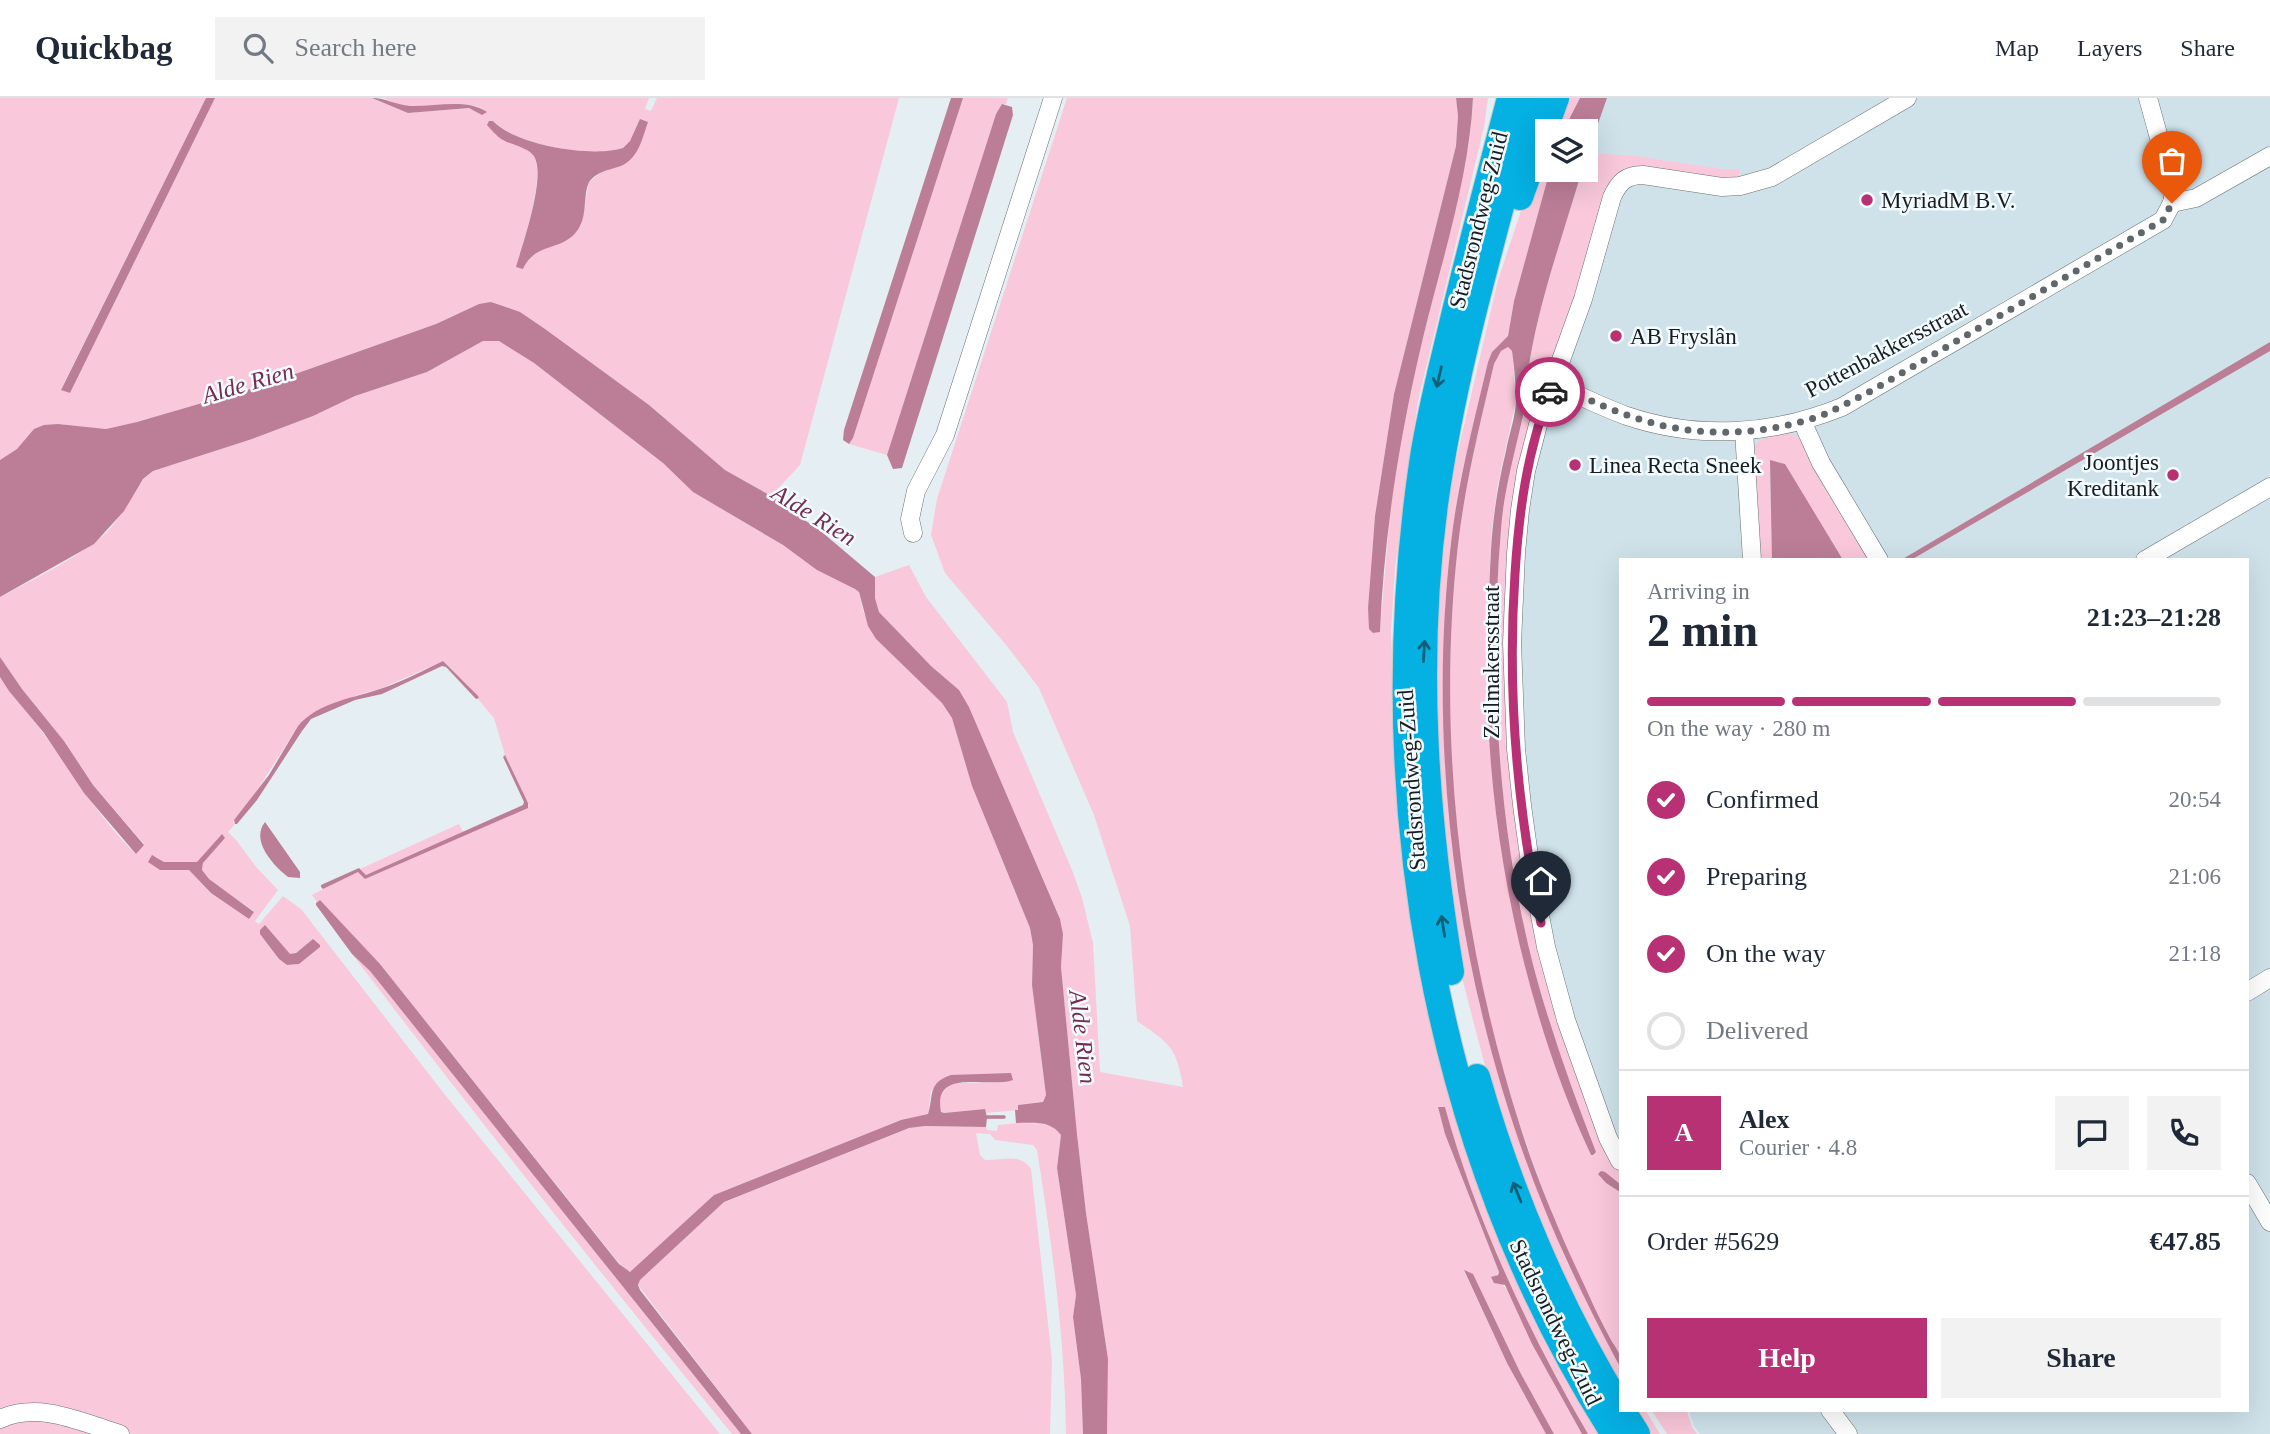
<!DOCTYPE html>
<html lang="en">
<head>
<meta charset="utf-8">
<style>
	body { margin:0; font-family:"Times New Roman",serif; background:#f2f2f3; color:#1f2937; height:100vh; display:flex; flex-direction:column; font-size:26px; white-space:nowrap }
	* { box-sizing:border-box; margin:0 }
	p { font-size:23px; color:#747a83 }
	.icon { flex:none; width:38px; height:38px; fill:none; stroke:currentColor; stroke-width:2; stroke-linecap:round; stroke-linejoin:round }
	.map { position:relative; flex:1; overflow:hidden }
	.drawer { position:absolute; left:1619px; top:460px; width:630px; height:854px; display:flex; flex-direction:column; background:#fff; border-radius:0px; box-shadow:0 7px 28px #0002 }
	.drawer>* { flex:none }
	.tools { position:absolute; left:1535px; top:21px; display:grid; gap:14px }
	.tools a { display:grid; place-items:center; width:63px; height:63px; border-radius:0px; background:#fff; box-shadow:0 7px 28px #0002; font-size:35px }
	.pin { position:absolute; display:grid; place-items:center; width:60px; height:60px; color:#fff; margin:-72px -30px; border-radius:50% 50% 50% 0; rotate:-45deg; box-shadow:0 0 7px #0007 }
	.pin .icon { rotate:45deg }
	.courier { position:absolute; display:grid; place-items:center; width:70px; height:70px; margin:-35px; border:5px solid #b73174; border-radius:50%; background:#fff; color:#222; box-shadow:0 2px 9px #0007 }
	.summary em { font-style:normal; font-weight:700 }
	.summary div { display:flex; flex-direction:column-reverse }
	.summary { display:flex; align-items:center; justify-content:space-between; height:119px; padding:0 28px }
	h1 { font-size:46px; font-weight:700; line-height:52px }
	.bar { display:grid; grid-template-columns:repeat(4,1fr); gap:10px 7px; align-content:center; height:84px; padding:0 28px }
	.bar i { height:9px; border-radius:5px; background:#e0e1e3 }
	.bar .on { background:#b73174 }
	.bar p { grid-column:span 4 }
	.line { display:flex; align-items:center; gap:18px; padding:0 28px; border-top:2px solid #e0e1e3 }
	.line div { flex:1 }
	.round { display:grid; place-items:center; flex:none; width:74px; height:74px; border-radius:0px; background:#f2f2f3 }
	ol { padding:0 28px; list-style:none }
	li { display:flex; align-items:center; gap:21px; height:77px }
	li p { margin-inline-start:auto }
	li .icon { padding:7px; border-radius:50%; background:#b73174; color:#fff; stroke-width:4 }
	li:last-child { color:#747a83 }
	li i { width:38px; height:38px; border:4px solid #e0e1e3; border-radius:50% }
	.primary-button { display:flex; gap:14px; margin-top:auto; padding:14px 28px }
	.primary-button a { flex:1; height:80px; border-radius:0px; background:#b73174; color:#fff; font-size:28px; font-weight:700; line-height:80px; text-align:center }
	.primary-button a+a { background:#f2f2f3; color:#1f2937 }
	header { display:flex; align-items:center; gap:42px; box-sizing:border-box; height:98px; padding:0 35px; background:#fff; border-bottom:2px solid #e0e1e3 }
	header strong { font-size:33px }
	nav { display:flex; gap:38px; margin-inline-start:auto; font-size:24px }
	.search { width:490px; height:63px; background:#f2f2f3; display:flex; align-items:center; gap:18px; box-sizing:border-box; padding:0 24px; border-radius:0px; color:#747a83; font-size:26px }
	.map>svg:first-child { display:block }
	.built { fill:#cfe2ea }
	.green { fill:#f9c8da; fill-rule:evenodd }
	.water { fill:#bb7e96 }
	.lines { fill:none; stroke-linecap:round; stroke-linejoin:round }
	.stream { stroke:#bb7e96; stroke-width:3.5 }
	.minor-casing { stroke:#687175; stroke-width:19 }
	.highway-casing { stroke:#c8c9c9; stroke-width:28 }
	.minor { stroke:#fff; stroke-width:18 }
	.highway { stroke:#05b0e3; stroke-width:26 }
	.oneway { stroke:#105f77 }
	.done { stroke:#606669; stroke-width:7; stroke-dasharray:0 12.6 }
	.route { stroke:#b73174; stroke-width:9 }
	.poi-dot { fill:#b73174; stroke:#f2fbff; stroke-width:2.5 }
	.labels { text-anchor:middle; stroke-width:5; stroke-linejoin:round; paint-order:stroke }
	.poi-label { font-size:23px; fill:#191c1e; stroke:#f2fbff; text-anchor:start }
	.street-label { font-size:23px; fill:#191c1e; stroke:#f2fbff }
	.water-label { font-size:24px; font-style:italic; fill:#762c4e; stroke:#f2fbff }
</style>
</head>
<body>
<header>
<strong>Quickbag</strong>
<div class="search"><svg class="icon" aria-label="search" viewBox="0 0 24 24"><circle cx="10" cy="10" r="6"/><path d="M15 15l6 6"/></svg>Search here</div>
<nav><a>Map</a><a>Layers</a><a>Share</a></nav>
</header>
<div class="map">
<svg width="2270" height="1336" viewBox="0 0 2270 1336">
	<rect width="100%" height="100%" fill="#e4eef3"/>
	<path class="built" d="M 1594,0 L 2270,0 L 2270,1336 L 1700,1336 L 1694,1328 L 1689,1313 L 2247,1312 L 2247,462 L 1620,462 L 1620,1089 L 1610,1083 L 1493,616 L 1566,72 L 1586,72 L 1586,33 Z"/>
	<g class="green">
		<path d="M 0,0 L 206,0 L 61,291 L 70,295 L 215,0 L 372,0 L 408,15 L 469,10 L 478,14 L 484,11 C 459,0 431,12 405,8 C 398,7 391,3 384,0 L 649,0 L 645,11 L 651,13 L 657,0 L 899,0 L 800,367 L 771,398 L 725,372 L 649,307 L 520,214 L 479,206 L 436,226 L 267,286 L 137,324 L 106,331 L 58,326 L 0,362 ZM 640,21 L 619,69 L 604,72 L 589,84 L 581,127 C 559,141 537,154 516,169 C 522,146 547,77 533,57 C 527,49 505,43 495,36 L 493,23 C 515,47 592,60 623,50 L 630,43 Z"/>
		<path d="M 963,0 L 1008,0 L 1006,6 L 1002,6 L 996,16 L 887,357 L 849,346 L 853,340 Z"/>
		<path d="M 1067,0 L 1456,0 L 1458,18 L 1456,48 L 1394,296 L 1375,418 L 1368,510 L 1373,535 L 1380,534 L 1390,414 L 1398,354 L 1406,310 L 1452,122 L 1469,46 L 1473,0 L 1488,0 L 1484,29 L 1418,303 L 1409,365 L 1395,470 L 1391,534 L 1397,686 L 1404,760 L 1422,865 L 1602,1336 L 1588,1336 C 1529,1233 1476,1124 1445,1009 L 1438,1009 L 1445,1036 L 1499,1174 L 1495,1178 L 1508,1193 L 1553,1284 L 1582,1336 L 1554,1336 L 1520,1274 L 1473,1176 L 1464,1173 L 1507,1265 L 1546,1336 L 1107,1336 L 1108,1261 L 1086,1115 L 1077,1036 L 1061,869 L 1063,836 L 1060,821 L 969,609 L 959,592 L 931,568 L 879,514 L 875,500 L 875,479 L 909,467 L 926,499 L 1007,604 L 1013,634 L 1072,772 L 1082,800 L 1093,845 L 1100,974 L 1183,989 C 1177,949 1169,945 1137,923 L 1130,828 L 1094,717 L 1039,590 L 1007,548 L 945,475 L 931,437 L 937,401 Z"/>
		<path d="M 1562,0 L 1580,0 L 1563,33 L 1548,33 Z"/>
		<path d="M 1547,35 L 1547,72 L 1550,72 L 1514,203 L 1508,238 L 1492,254 L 1488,264 L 1459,389 L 1451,445 L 1445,506 L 1445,657 L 1479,905 L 1495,965 L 1512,1021 L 1564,1158 L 1620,1269 L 1620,1288 L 1566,1190 L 1494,1002 L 1461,876 L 1444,772 L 1433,547 L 1448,396 L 1498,182 Z"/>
		<path d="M 1587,55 L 1635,58 L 1722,71 L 1739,71 L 1740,83 L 1620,77 L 1514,411 L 1524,766 L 1620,1071 L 1620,1086 L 1605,1074 L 1606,1085 L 1620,1094 L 1620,1258 C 1486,1014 1427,725 1458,447 C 1465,386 1480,326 1494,266 L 1501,253 L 1508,249 L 1512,253 L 1516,302 L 1498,386 L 1492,430 L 1487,520 L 1488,618 L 1495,693 L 1551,956 L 1575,1021 L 1591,1057 L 1596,1054 C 1576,1003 1558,952 1542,899 C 1499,752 1488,585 1501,432 C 1504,396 1512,359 1520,323 C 1522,313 1526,302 1528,292 C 1530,282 1528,271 1530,261 C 1541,197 1564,134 1582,72 L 1586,72 Z"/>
		<path d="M 490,242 L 499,243 L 534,265 L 663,365 L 693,394 L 783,447 L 818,472 L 847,486 L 859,494 L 863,513 L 876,541 L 942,605 L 952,620 L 972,688 L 1030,830 L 1033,847 L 1032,887 L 1046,997 L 1043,1004 L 1018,1007 L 1018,1012 L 985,1015 L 985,1011 L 943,1015 L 940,1012 L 939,998 L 945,989 L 956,985 L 1012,984 L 940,983 L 931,993 L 928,1016 L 901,1022 L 714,1097 L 635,1170 L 630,1174 L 623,1170 L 380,866 L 320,802 L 317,804 L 312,797 L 356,774 L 359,774 L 365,781 L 529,708 L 505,657 L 494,620 L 478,601 L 479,600 L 443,563 L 380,591 L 360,596 L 307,619 L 298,628 L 254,697 L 233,724 L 235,726 L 228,734 L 236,742 L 257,770 L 278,792 L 255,823 L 259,826 L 283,798 L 301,811 L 442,993 L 720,1336 L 133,1336 L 20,1307 L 0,1312 L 0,579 C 17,605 39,627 56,653 C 81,688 104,726 136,756 L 144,746 L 93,687 L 64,643 L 22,591 L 0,559 L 0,499 C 31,483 83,457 107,434 C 125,415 132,388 153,373 L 249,342 L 313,318 L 355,298 L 427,274 L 483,243 ZM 221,737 L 225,740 L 203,765 L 202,772 L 208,781 L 254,813 L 249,821 L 211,795 L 189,772 L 164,772 L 155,758 L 164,764 L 198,764 ZM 260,836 L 289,856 L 293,857 L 313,841 L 299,866 L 287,867 L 279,861 Z"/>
		<path d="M 1787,335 L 1795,337 L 1802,343 L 1871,462 L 1843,462 L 1785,367 L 1770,363 L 1772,462 L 1758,462 L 1751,355 C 1758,339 1770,336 1787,335 Z"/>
		<path d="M 459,726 L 463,734 L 366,777 L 360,771 Z"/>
		<path d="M 352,856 L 370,873 L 741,1336 L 732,1336 C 603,1178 476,1019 352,856 Z"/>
		<path d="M 1019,1025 C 1036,1026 1051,1023 1061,1037 L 1057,1070 L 1076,1197 L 1073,1219 L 1081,1281 L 1083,1336 L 1066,1336 C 1065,1241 1052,1146 1037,1052 L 1033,1047 L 995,1042 L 990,1036 L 976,1035 L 980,1057 L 985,1062 C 1002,1063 1020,1054 1031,1071 L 1052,1262 L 1050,1336 L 752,1336 L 638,1187 L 640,1182 L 724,1104 L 909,1030 L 925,1028 L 986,1029 L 987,1032 L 997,1033 L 998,1027 Z"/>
		<path d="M 1637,1313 L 1646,1313 L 1660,1336 L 1650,1336 Z"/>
		<path d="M 1652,1313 L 1687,1313 L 1692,1329 L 1697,1336 L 1667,1336 Z"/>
		<path d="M 39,1319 L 100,1336 L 0,1336 L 0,1322 Z"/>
	</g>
	<g class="water">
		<path d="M 206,0 L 215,0 L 70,295 L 61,292 Z"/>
		<path d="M 372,0 C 386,0 396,7 410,8 C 435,9 466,0 487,14 L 482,17 L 469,10 L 408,15 Z"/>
		<path d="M 951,0 L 963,0 L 853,340 L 849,346 L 843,342 L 844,332 Z"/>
		<path d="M 1456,0 L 1473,0 C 1469,81 1442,161 1423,240 C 1400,336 1384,435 1380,534 L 1373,535 L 1369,531 L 1368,510 L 1375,418 L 1394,296 L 1456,48 L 1458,18 Z"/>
		<path d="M 1580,0 L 1607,0 L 1586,60 L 1586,33 L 1563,33 Z"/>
		<path d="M 1002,6 L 1012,9 L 1013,17 L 902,370 L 893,371 L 887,357 L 996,16 Z"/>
		<path d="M 640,21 L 648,24 C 642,41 638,63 618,69 C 606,73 598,73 589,84 C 583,97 587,115 580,128 C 566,155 536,142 523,171 L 516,169 C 522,147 548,75 533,57 C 526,49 512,47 503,42 C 496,38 492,32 487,27 L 489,23 L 493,23 C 515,47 592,60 623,50 L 630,43 Z"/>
		<path d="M 1550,72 L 1582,72 C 1564,134 1541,197 1530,261 C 1528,271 1530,282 1528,292 C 1520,339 1504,385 1501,432 C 1488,584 1499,753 1542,899 C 1558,952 1576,1003 1596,1054 L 1593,1057 L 1591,1057 C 1530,926 1493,761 1488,616 C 1486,561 1488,507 1491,452 C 1493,418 1498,386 1506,353 C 1509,336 1516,318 1516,301 C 1516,285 1514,269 1512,253 L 1508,249 L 1501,253 L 1494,266 C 1480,326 1465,386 1458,447 C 1436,643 1461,844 1521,1031 C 1539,1087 1562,1140 1587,1193 C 1594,1209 1602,1225 1610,1240 C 1613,1246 1619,1253 1620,1259 C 1621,1262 1620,1266 1620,1269 C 1593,1218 1567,1166 1545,1112 C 1461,908 1425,664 1451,445 C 1458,383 1474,324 1488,264 L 1492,254 L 1508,238 L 1514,203 Z"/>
		<path d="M 491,204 L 520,214 L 545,231 L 649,307 L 725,372 L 771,398 L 823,435 L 875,479 L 875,500 L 879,514 L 931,568 L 959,592 L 969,609 L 1060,821 L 1063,836 L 1061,869 L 1077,1036 L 1086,1115 L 1108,1261 L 1107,1336 L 1083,1336 L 1081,1281 L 1073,1219 L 1076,1197 L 1057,1070 L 1061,1037 C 1050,1022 1033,1025 1016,1025 L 1015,1012 L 1018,1012 L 1018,1007 L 1043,1004 L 1046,997 L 1032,887 L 1033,847 L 1030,830 L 972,688 L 952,620 L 942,605 L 876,541 L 868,528 L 859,494 L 855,491 L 817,472 L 783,447 L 693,394 L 663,365 L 534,265 L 499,243 L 483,243 L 427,274 L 355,298 L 313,318 L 249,342 L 153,373 L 143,381 L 124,413 L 94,446 L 0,499 L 0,362 L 17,351 L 34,331 L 44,327 L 58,326 L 106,331 L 137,324 L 267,286 L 436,226 L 479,206 Z"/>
		<path d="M 2270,244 L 2270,253 L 1911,462 L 1901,462 Z"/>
		<path d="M 1770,362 L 1785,366 L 1843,462 L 1772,462 Z"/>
		<path d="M 0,559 L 22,591 L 64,643 L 93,687 L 144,747 L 136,756 L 84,695 L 44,635 L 9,593 L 0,579 Z"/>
		<path d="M 443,563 L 478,598 L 479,600 L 476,601 L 446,569 L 442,568 L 382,596 L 355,602 L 311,621 L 302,633 L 257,702 L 237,726 L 235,726 L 234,722 L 269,677 L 298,628 C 318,604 355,600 383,590 C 404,583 424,572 443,563 Z"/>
		<path d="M 505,657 L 528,705 L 528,710 L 365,781 L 358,774 L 323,791 L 321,789 L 321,787 L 359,770 L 366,777 L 523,707 L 524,704 L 503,659 Z"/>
		<path d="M 265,724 L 300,774 L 300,780 L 288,779 C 274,768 250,743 265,724 Z"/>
		<path d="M 222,736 L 225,740 L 203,765 L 202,772 L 209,781 L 254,814 L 249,821 L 211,795 L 189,772 L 160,772 L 148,764 L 152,757 L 164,764 L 197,764 Z"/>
		<path d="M 320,802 L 380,866 L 619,1166 L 630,1174 L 714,1097 L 901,1022 L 928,1016 C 934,998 927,985 951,977 L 1011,975 L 1013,982 C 988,991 932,968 941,1014 L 944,1015 L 985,1011 L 987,1019 L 986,1029 L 925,1028 L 909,1030 L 724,1104 L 640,1182 L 638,1187 L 640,1192 L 752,1336 L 741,1336 L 370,873 L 352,856 L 316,807 L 316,805 Z"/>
		<path d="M 265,827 L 290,856 L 296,855 L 313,841 L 320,847 L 320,849 L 299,866 L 287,867 L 279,861 L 260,836 L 260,832 Z"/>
		<path d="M 1438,1009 L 1445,1009 C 1476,1123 1529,1234 1588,1336 L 1582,1336 L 1532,1246 L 1505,1187 L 1494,1185 L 1491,1179 L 1498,1177 L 1499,1174 L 1445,1036 Z"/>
		<path d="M 1601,1073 L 1605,1074 L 1620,1086 L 1620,1094 L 1606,1085 L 1598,1076 Z"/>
		<path d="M 1464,1172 L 1473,1176 L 1520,1274 L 1554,1336 L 1546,1336 L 1507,1265 Z"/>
	</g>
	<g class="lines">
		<path class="stream" d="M 987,1019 L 1004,1019"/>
		<defs>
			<g id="minor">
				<path d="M 2172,105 L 2196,100 L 2270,58"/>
				<path d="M 1554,286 C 1578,297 1602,309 1627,318 C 1698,342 1773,337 1842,309 L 2163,122 L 2172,105 L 2174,94 L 2148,0"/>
				<path d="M 1802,323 L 1821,365 L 1879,462"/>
				<path d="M 1744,333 L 1752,462"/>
				<path d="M 913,435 L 910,421 L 916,393 L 945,337 L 1053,0"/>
				<path d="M 2145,462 L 2270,389"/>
				<path d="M 2247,894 L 2270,880"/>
				<path d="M 1620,1063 L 1608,1040 L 1566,922 L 1546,849 L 1530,765 L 1522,707 L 1516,651 L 1512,545 L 1516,455 L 1520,412 L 1526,373 L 1539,323 L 1583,201 L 1612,99 C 1619,84 1626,77 1643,77 L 1722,89 L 1740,88 L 1772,79 L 1907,0"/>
				<path d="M 2247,1085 L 2270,1124"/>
				<path d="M 1830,1312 L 1848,1336"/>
				<path d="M 0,1321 C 39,1303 81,1324 120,1336"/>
			</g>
			<g id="highway">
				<path d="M 1510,0 C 1489,81 1467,162 1448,243 C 1438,284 1428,324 1422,366 C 1374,697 1432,1051 1614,1336"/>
				<path d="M 1520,99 L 1556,0"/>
				<path d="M 1451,874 C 1425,719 1414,562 1435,406 C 1454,268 1495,134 1530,0"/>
				<path d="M 1477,979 C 1509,1092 1559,1210 1620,1309"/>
				<path d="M 1622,1312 L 1637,1336"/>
			</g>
		</defs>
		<use href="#minor" class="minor-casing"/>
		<use href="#highway" class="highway-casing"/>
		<use href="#minor" class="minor"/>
		<use href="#highway" class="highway"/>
	</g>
	<defs><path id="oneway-shaft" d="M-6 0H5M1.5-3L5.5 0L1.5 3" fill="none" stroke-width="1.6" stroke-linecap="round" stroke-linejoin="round" transform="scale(1.75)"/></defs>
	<g class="oneway">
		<use href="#oneway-shaft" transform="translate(1439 279) rotate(103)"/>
		<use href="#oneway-shaft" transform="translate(1424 553) rotate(-87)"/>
		<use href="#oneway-shaft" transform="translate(1443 828) rotate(-99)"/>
		<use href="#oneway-shaft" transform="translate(1517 1094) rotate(-112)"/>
	</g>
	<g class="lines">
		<path class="done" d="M 1550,294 L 1554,286 C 1585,300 1616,315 1649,324 C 1704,340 1771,337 1825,316 C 1841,309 1857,300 1873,292 L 2163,122 L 2172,105"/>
		<path class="route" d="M 1541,825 C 1517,710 1507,593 1515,476 C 1519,413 1527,353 1550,294"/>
	</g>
	<g class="poi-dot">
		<circle cx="1867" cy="102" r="7"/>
		<circle cx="1616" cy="238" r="7"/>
		<circle cx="1575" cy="367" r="7"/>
		<circle cx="2173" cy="377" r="7"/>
	</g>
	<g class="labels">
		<g class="poi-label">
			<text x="1881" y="110">MyriadM B.V.</text>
			<text x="1630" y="246">AB Fryslân</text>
			<text x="2159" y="372" text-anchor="end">Joontjes<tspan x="2159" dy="26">Kreditank</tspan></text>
			<text x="1589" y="375">Linea Recta Sneek</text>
		</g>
		<g class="street-label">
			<text transform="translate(1478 122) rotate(-76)" y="8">Stadsrondweg-Zuid</text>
			<text transform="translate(1886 251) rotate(-28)" y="8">Pottenbakkersstraat</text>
			<text transform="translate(1491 564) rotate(-90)" y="8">Zeilmakersstraat</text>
			<text transform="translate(1411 682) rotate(-94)" y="8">Stadsrondweg-Zuid</text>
			<text transform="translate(1556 1224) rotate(64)" y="8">Stadsrondweg-Zuid</text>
		</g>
		<g class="water-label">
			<text transform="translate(248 285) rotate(-16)" y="8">Alde Rien</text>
			<text transform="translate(814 417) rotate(32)" y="8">Alde Rien</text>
			<text transform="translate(1083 939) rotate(83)" y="8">Alde Rien</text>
		</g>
	</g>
</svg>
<div class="tools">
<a><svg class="icon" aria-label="layers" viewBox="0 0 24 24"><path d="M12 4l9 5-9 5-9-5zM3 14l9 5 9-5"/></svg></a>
</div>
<div class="pin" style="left:2172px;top:105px;background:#ea580c"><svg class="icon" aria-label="bag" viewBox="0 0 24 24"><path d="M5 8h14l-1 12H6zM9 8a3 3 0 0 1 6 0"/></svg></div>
<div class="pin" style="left:1541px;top:825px;background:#1f2937"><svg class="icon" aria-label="home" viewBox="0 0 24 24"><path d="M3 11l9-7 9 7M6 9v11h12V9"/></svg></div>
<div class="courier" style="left:1550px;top:294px"><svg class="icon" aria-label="car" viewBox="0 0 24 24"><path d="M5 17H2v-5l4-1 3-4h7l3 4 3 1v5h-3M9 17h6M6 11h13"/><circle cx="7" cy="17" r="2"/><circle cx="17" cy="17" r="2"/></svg></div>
<section class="drawer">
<div class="summary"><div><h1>2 min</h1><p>Arriving in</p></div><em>21:23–21:28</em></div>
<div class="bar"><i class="on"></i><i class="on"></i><i class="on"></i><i></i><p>On the way · 280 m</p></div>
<ol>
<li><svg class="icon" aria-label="check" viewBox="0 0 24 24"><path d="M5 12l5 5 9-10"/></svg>Confirmed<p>20:54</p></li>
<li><svg class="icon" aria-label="check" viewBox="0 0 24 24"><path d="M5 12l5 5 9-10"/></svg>Preparing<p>21:06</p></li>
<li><svg class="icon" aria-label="check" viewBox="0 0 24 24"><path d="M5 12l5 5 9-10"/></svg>On the way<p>21:18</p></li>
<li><i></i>Delivered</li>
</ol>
<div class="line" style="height:126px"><b class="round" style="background:#b73174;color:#fff">A</b><div><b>Alex</b><p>Courier · 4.8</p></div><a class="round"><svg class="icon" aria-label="chat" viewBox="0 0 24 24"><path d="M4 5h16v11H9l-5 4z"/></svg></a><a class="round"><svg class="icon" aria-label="phone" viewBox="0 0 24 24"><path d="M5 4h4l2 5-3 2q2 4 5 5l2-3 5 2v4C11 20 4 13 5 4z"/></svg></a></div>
<div class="line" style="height:91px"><div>Order #5629</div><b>€47.85</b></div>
<div class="primary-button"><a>Help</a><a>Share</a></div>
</section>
</div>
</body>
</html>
